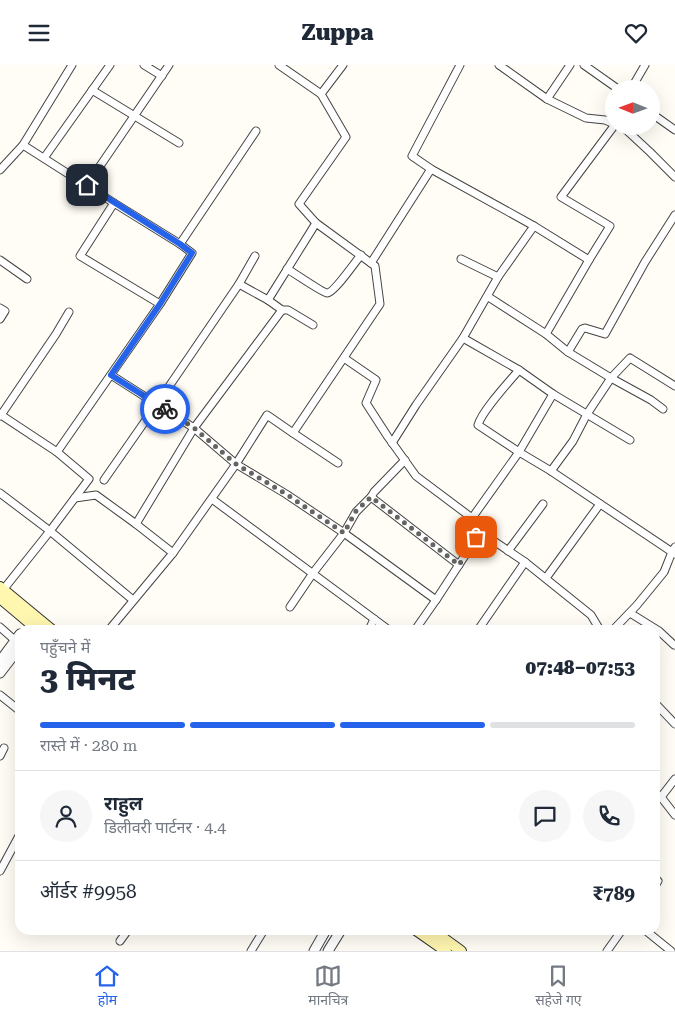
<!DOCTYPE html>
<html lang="hi">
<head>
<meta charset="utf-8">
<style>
	body { margin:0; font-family:"Roboto Serif","Noto Sans Devanagari",serif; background:#f6f6f7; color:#1f2937; height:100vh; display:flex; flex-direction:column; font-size:19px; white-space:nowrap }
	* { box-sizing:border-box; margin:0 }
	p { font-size:16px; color:#747a83 }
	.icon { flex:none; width:28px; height:28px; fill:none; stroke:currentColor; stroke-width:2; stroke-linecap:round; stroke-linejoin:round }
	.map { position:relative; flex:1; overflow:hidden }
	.side { position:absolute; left:15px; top:560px; width:645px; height:310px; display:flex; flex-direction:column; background:#fff; border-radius:15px; box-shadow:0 5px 20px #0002 }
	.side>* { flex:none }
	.needle { width:32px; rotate:271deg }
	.controls { position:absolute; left:605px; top:15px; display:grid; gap:10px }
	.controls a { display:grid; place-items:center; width:55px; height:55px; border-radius:50%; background:#fff; box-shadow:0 5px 20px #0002; font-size:25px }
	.pin { position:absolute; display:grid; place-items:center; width:42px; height:42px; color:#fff; margin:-21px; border-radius:10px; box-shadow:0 2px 8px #0006 }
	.courier { position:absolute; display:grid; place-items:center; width:50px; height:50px; margin:-25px; border:4px solid #2563eb; border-radius:50%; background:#fff; color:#222; box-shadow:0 1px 6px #0007 }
	.head em { font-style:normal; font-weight:800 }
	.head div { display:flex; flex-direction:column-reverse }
	.head { display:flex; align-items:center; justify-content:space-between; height:85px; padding:0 25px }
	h1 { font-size:32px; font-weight:800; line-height:38px }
	.bar { display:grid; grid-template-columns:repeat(4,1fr); gap:8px 5px; align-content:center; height:60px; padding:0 25px }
	.bar i { height:6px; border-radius:4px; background:#e0e1e3 }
	.bar .selected { background:#2563eb }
	.bar p { grid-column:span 4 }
	.line { display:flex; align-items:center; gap:12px; padding:0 25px; border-top:1px solid #e0e1e3 }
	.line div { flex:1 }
	.round { display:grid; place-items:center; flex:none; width:52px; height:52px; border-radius:26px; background:#f6f6f7 }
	header { display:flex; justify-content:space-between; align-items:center; height:65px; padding:0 25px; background:#fff; font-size:22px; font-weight:800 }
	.menu { display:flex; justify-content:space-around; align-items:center; height:70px; border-top:1px solid #e0e1e3; background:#fff; font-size:14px; color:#747a83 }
	.menu a { display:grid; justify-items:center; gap:2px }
	.menu .selected { color:#2563eb }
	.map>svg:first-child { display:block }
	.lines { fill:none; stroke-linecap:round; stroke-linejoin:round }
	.minor-casing { stroke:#444; stroke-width:9 }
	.tertiary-casing { stroke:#444; stroke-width:11 }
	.secondary-casing { stroke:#333; stroke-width:12 }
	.minor { stroke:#fff; stroke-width:7 }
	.tertiary { stroke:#fff; stroke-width:9 }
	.secondary { stroke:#fff6b0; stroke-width:10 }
	.done { stroke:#646461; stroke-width:5; stroke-dasharray:0 9 }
	.route { stroke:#2563eb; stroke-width:6 }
</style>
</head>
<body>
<header><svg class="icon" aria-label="menu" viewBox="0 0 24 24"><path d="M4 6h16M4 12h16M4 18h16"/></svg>Zuppa<svg class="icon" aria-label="heart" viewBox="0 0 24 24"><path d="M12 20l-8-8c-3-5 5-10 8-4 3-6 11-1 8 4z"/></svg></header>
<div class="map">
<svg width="675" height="886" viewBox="0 0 675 886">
	<rect width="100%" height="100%" fill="#fffdf5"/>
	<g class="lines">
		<defs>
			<g id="minor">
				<path d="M 72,0 L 23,80 L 114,138"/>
				<path d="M 144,0 L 162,11"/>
				<path d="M 279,0 L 321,29"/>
				<path d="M 460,0 L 412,91 L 431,104 L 534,161"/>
				<path d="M 499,0 L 547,34"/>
				<path d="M 570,0 L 547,34 L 586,53 L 605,55 L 614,59"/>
				<path d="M 584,0 L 618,24"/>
				<path d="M 631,24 L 645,0"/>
				<path d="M 92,25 L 179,78"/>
				<path d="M 651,48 L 675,65"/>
				<path d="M 622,61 L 650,87 L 675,112"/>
				<path d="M 44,93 L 110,0"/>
				<path d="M 0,105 L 23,80"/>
				<path d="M 87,120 L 169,0"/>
				<path d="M 316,158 L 299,139 L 346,72 L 321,29 L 343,0"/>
				<path d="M 180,179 L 256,66"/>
				<path d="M 461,194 L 498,212"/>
				<path d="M 0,195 L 27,214"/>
				<path d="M 589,195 L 610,161 L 561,132 L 614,61"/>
				<path d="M 371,198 L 431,104"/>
				<path d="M 287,204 C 293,207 323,228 327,228 C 334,228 355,197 361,190"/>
				<path d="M 239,219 L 255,191"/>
				<path d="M 268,235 L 282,245 L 288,245 L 313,260"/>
				<path d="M 0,243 L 5,246 L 0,254"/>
				<path d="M 546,269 L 568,287 L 611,313 L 651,335 L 663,344"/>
				<path d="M 463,273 L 519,305 L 553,329 L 630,375"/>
				<path d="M 568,287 L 582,264 L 585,263 L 605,269 L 645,197 L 675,150"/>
				<path d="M 344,293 L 376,315 L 366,338 L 388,372 L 416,411 L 472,453"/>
				<path d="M 519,305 C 508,318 482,346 478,360 L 519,387 L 553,329"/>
				<path d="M 1,350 L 56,269 L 69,247"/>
				<path d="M 0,351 L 1,350 L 57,387 L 89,414 L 50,466 L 3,525"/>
				<path d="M 293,368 L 338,398"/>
				<path d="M 392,378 L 416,340 L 463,273 L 498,212 L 534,161 L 589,195 L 546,269 L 487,231"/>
				<path d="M 57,387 L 160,239 L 80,191 L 114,138 L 180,179 L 192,188 L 160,239"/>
				<path d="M 551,406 L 573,376 L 587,349 L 611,313 L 630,293 L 675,321"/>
				<path d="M 104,415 L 157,339 L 239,219 L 268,235 L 316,158 L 375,201 L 380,239 L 293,368 L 267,350 L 236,399 L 286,429 L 344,468 L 436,535"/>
				<path d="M 0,428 L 50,466 L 133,535"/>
				<path d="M 371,432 L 459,500"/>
				<path d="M 75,433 L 96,430 L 136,459 L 173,488"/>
				<path d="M 212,434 L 389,565"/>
				<path d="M 136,459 L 194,363 L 282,245"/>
				<path d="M 476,464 L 525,497 L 591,550 L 600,565"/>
				<path d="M 508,486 L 543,439"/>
				<path d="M 546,513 L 600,439"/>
				<path d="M 290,542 L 313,508 L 344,468 L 356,447 L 371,432 L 374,427 L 405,395"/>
				<path d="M 630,548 L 659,566 L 674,580"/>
				<path d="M 0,562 L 18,578"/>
				<path d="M 109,565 L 173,488 L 236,399 L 194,363 L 111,310"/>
				<path d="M 369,565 L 374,554"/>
				<path d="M 415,565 L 436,535 L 477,472 L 476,464 L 472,453 L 519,387 L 551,406 L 675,489"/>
				<path d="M 478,565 L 525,497"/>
				<path d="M 613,565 L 637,540 L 664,507 L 672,487 L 675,482"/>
				<path d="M 0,630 L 20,646"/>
				<path d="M 655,638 L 675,659"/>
				<path d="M 0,691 L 4,683"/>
				<path d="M 675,714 L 661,732 L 675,750"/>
				<path d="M 0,806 L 20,769"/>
				<path d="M 655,813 L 658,816 L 655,821"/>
				<path d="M 645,865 L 671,886"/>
				<path d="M 120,876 L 128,865"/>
				<path d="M 251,886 L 264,865"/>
				<path d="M 607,886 L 622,865"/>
			</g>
			<g id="tertiary">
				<path d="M 0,596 L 20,569"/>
				<path d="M 0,608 L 20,582"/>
				<path d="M 314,886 L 326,865"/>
				<path d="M 328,886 L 341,865"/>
			</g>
			<g id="secondary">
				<path d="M 0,522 L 52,565"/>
				<path d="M 0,533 L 38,565"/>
				<path d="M 416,865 L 446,886"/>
				<path d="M 432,865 L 461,886"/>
			</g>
		</defs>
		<use href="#minor" class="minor-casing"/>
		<use href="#tertiary" class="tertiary-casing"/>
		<use href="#secondary" class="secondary-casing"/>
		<use href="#minor" class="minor"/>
		<use href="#tertiary" class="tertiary"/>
		<use href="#secondary" class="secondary"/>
	</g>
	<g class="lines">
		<path class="done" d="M 165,344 L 194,363 L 236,399 L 286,429 L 344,468 L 356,446 L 371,432 L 459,500 L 476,472"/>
		<path class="route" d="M 87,120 L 180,179 L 192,188 L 160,239 L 111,310 L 165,344"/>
	</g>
</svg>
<div class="controls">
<a><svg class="needle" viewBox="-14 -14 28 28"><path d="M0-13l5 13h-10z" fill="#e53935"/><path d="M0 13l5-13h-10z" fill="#747a83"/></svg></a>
</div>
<div class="pin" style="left:476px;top:472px;background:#ea580c"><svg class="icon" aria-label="bag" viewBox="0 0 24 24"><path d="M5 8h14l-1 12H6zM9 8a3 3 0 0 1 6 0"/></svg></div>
<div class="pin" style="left:87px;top:120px;background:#1f2937"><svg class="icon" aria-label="home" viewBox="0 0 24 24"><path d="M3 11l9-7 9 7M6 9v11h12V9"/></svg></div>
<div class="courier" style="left:165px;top:344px"><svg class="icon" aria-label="bike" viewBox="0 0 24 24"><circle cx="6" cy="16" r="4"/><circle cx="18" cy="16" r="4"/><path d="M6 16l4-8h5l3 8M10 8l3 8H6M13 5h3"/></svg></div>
<section class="side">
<div class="head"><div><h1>3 मिनट</h1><p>पहुँचने में</p></div><em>07:48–07:53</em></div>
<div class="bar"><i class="selected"></i><i class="selected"></i><i class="selected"></i><i></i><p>रास्ते में · 280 m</p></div>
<div class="line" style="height:90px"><a class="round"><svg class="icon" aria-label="person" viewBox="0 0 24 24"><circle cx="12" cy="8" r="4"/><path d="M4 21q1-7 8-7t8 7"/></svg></a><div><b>राहुल</b><p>डिलीवरी पार्टनर · 4.4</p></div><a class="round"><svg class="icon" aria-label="chat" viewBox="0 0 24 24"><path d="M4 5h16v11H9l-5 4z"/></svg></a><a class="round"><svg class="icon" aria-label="phone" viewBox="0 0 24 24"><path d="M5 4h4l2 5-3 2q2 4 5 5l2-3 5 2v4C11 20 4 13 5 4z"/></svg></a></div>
<div class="line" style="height:65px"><div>ऑर्डर #9958</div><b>₹789</b></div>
</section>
</div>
<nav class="menu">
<a class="selected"><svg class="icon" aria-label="home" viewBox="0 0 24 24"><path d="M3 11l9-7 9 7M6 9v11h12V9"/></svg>होम</a>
<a><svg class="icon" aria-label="map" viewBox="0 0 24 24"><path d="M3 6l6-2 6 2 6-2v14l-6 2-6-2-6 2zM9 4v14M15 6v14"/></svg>मानचित्र</a>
<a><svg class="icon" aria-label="saved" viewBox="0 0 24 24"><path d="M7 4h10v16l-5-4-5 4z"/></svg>सहेजे गए</a>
</nav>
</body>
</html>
